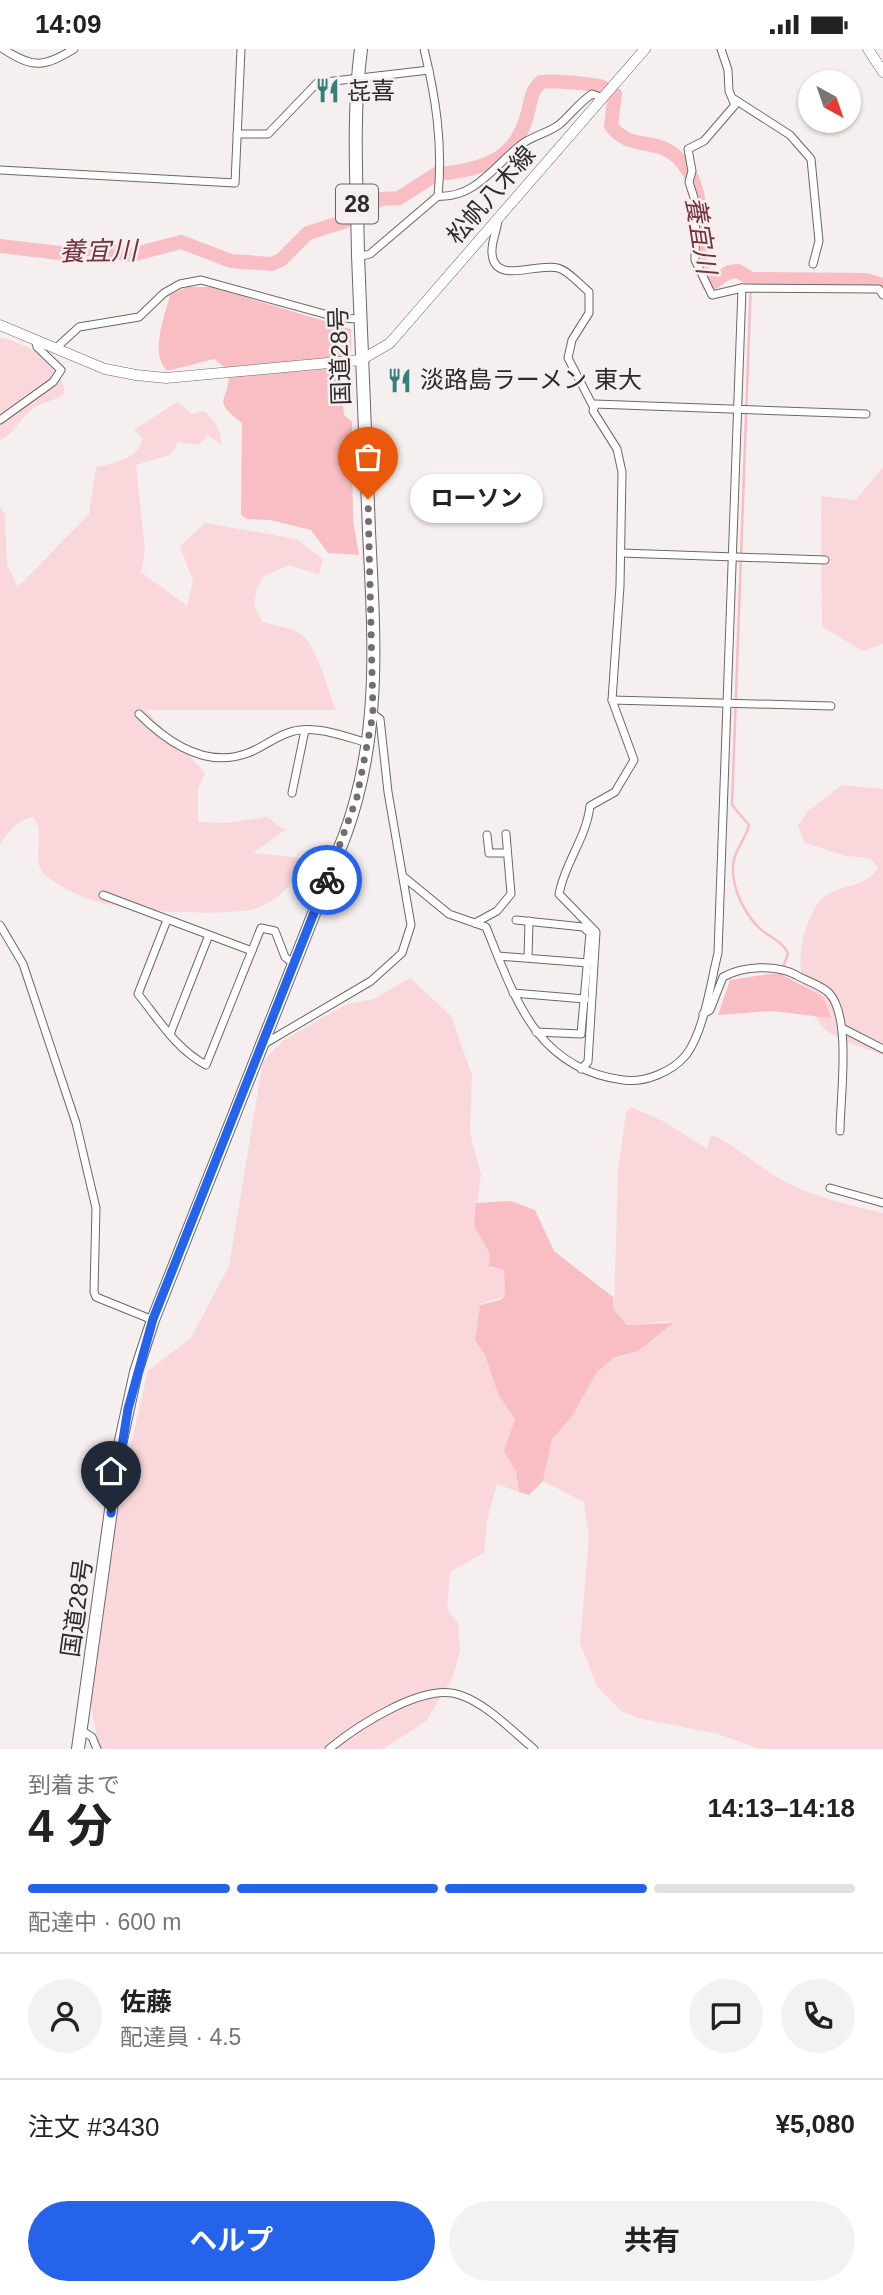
<!DOCTYPE html>
<html lang="ja">
<head>
<meta charset="utf-8">
<style>
	body { margin:0; font-family:Helvetica,"Noto Sans JP",sans-serif; background:#f2f2f2; color:#222; height:100vh; display:flex; flex-direction:column; font-size:26px; white-space:nowrap }
	* { box-sizing:border-box; margin:0 }
	p { font-size:23px; color:#767676 }
	.icon { flex:none; width:38px; height:38px; fill:none; stroke:currentColor; stroke-width:2; stroke-linecap:round; stroke-linejoin:round }
	.map { position:relative; height:1700px; overflow:hidden }
	.sheet { display:flex; flex-direction:column; background:#fff; flex:1 }
	.sheet>* { flex:none }
	.needle { width:46px; rotate:140deg }
	.buttons { position:absolute; left:798px; top:21px; display:grid; gap:14px }
	.buttons a { display:grid; place-items:center; width:63px; height:63px; border-radius:50%; background:#fff; box-shadow:0 2px 5px #0004; font-size:35px }
	.pin { position:absolute; display:grid; place-items:center; width:60px; height:60px; color:#fff; margin:-72px -30px; border-radius:50% 50% 50% 0; rotate:-45deg; box-shadow:0 0 7px #0007 }
	.pin .icon { rotate:45deg }
	.courier { position:absolute; display:grid; place-items:center; width:70px; height:70px; margin:-35px; border:5px solid #2563eb; border-radius:50%; background:#fff; color:#222; box-shadow:0 2px 9px #0007 }
	.bubble { position:absolute; height:49px; border-radius:24px; background:#fff; box-shadow:0 2px 5px #0004; font-size:23px; font-weight:700; line-height:49px; text-align:center }
	.head em { font-style:normal; font-weight:700 }
	.head div { display:flex; flex-direction:column-reverse }
	.head { display:flex; align-items:center; justify-content:space-between; height:119px; padding:0 28px }
	h1 { font-size:46px; font-weight:700; line-height:52px }
	.bar { display:grid; grid-template-columns:repeat(4,1fr); gap:10px 7px; align-content:center; height:84px; padding:0 28px }
	.bar i { height:9px; border-radius:5px; background:#e0e0e0 }
	.bar .active { background:#2563eb }
	.bar p { grid-column:span 4 }
	.line { display:flex; align-items:center; gap:18px; padding:0 28px; border-top:2px solid #e0e0e0 }
	.line div { flex:1 }
	.round { display:grid; place-items:center; flex:none; width:74px; height:74px; border-radius:37px; background:#f2f2f2 }
	.button { display:flex; gap:14px; margin-top:auto; padding:14px 28px }
	.button a { flex:1; height:80px; border-radius:42px; background:#2563eb; color:#fff; font-size:28px; font-weight:700; line-height:80px; text-align:center }
	.button a+a { background:#f2f2f2; color:#222 }
	.status { display:flex; justify-content:space-between; align-items:center; height:49px; padding:0 35px; background:#fff; direction:ltr }
	.status svg { height:19px; fill:currentColor }
	.map>svg:first-child { display:block }
	.green { fill:#f9d7da }
	.water { fill:#f8bec4 }
	.lines { fill:none; stroke-linecap:round; stroke-linejoin:round }
	.stream { stroke:#f8bec4; stroke-width:2.5 }
	.river { stroke:#f8bec4; stroke-width:14 }
	.street-casing { stroke:#6c6767; stroke-width:9 }
	.secondary-casing { stroke:#6c6767; stroke-width:11 }
	.highway-casing { stroke:#6c6767; stroke-width:14 }
	.street { stroke:#fff; stroke-width:7 }
	.secondary { stroke:#fff; stroke-width:10 }
	.highway { stroke:#fff; stroke-width:12 }
	.done { stroke:#736f6f; stroke-width:7; stroke-dasharray:0 12.6 }
	.route { stroke:#2563eb; stroke-width:9 }
	.labels { text-anchor:middle; stroke-width:5; stroke-linejoin:round; paint-order:stroke }
	.shield { fill:#f6eff0; stroke:#696565; stroke-width:2 }
	.shield-label { font-size:23px; font-weight:bold; fill:#2d2a2a }
	.poi-label { font-size:24px; fill:#2d2a2a; stroke:#f6eff0; text-anchor:start }
	.street-label { font-size:24px; fill:#2d2a2a; stroke:#f6eff0 }
	.water-label { font-size:26px; font-style:italic; fill:#76313e; stroke:#f6eff0 }
</style>
</head>
<body>
<div class="status"><b>14:09</b><svg viewBox="0 0 49 12"><path d="M0 12V9h3v3zM5 12V6h3v6zM10 12V3h3v9zM15 12V0h3v12zM26 1h20v11H26zM47 4h2v5h-2z"/></svg></div>
<div class="map">
<svg width="883" height="1700" viewBox="0 0 883 1700">
	<rect width="100%" height="100%" fill="#f6eff0"/>
	<g class="green">
		<path d="M 0,289 C 26,292 62,318 65,344 C 54,353 44,352 34,359 C 21,367 13,387 0,391 Z"/>
		<path d="M 177,353 L 192,365 L 204,362 C 215,372 222,382 221,396 L 208,386 L 199,396 L 178,393 L 170,406 L 136,416 L 145,502 L 141,523 L 187,557 L 193,532 L 180,497 L 205,474 L 296,490 L 323,510 L 319,526 L 290,516 L 264,527 L 257,539 L 254,556 L 262,573 C 273,576 294,579 303,587 C 317,599 328,641 336,661 L 146,661 L 205,724 L 198,740 L 198,773 L 227,774 L 267,768 L 285,781 L 253,804 L 301,809 C 300,831 275,855 253,860 C 222,868 118,862 88,850 C 76,846 56,835 46,827 C 28,811 48,787 33,768 C 18,770 7,783 0,796 L 0,458 L 5,466 L 7,516 L 18,538 L 89,465 L 96,418 C 113,414 141,410 142,389 L 134,381 Z"/>
		<path d="M 883,418 L 883,595 L 863,602 L 822,578 L 821,447 L 856,451 Z"/>
		<path d="M 842,736 L 883,740 L 883,1006 C 867,1000 830,989 820,975 C 794,941 794,888 819,853 C 833,834 868,841 878,818 L 870,809 L 846,807 L 805,794 L 798,777 L 808,762 Z"/>
		<path d="M 410,929 L 451,967 L 472,1026 L 470,1084 L 481,1126 L 474,1177 L 490,1205 L 491,1219 L 504,1221 L 505,1247 L 480,1255 L 475,1290 L 485,1306 L 498,1345 L 515,1370 L 505,1402 L 516,1422 L 519,1443 L 497,1435 L 487,1471 L 484,1504 L 450,1523 L 447,1561 L 458,1574 L 460,1601 L 453,1628 L 426,1672 L 383,1700 L 99,1700 L 91,1656 L 122,1434 L 148,1322 L 191,1289 L 229,1217 L 263,1012 L 284,991 L 345,956 L 374,950 Z"/>
		<path d="M 631,1058 L 665,1073 L 707,1100 L 711,1086 C 735,1095 753,1114 775,1127 C 808,1147 846,1155 883,1164 L 883,1700 L 760,1700 L 718,1685 L 638,1669 L 621,1662 L 598,1639 L 580,1594 L 589,1487 L 584,1453 L 543,1432 L 552,1390 L 583,1349 L 588,1334 L 607,1312 L 639,1302 L 669,1272 L 627,1276 L 614,1261 L 618,1121 L 626,1064 Z"/>
	</g>
	<g class="water">
		<path d="M 188,238 L 212,238 L 351,280 L 351,304 L 344,306 L 339,328 L 344,366 L 352,373 L 353,472 L 359,506 L 328,504 L 311,481 L 270,471 L 247,470 L 241,466 L 242,374 C 209,348 230,354 229,322 L 214,310 L 167,322 C 149,304 165,267 170,246 Z"/>
		<path d="M 768,925 L 781,925 L 823,948 L 831,969 L 772,962 L 718,966 L 730,931 Z"/>
		<path d="M 511,1152 L 535,1161 L 554,1202 L 613,1248 L 614,1261 L 627,1276 L 673,1274 L 638,1302 L 613,1309 L 597,1323 L 572,1367 L 552,1390 L 543,1432 L 529,1446 L 519,1443 L 516,1422 L 504,1402 L 515,1370 L 498,1345 L 485,1306 L 475,1291 L 480,1256 L 500,1251 L 505,1247 L 504,1221 L 489,1217 L 490,1205 L 474,1177 L 476,1154 Z"/>
	</g>
	<g class="lines">
		<path class="stream" d="M 751,230 L 732,756 L 749,776 C 746,790 734,801 733,816 C 731,839 746,869 764,883 C 774,890 782,893 788,904 L 781,925"/>
		<g class="river">
			<path d="M 615,45 L 611,77 C 631,103 655,87 677,108 C 707,137 698,175 700,211 C 701,219 706,229 709,236 L 729,223 L 738,222 L 751,230 L 866,231 L 883,236"/>
			<path d="M 447,124 C 488,119 517,108 528,63 C 531,51 531,42 541,33 C 549,31 597,35 603,38"/>
			<path d="M 364,160 L 380,150 L 399,149 L 438,124"/>
			<path d="M 0,197 L 68,205 L 91,199 L 131,206 L 181,193 L 231,212 L 271,215 L 281,211 L 308,184 L 346,172"/>
		</g>
		<defs>
			<g id="street">
				<path d="M 3,0 C 33,19 43,19 74,0"/>
				<path d="M 424,0 C 436,49 443,96 438,147"/>
				<path d="M 721,0 L 728,21 L 729,42 L 735,56 L 704,92 L 688,100 L 692,122 L 689,133 L 696,155 L 695,211 L 712,246 L 742,239 L 879,240 L 883,246"/>
				<path d="M 734,50 L 790,86 L 811,110 L 819,192 L 813,215"/>
				<path d="M 237,85 L 268,85 L 317,34 L 429,21"/>
				<path d="M 0,121 L 235,134 L 241,0"/>
				<path d="M 498,171 C 497,182 491,193 492,204 C 494,237 537,213 558,219 C 569,222 580,236 589,243 L 589,264 L 572,291 L 568,309 L 594,359"/>
				<path d="M 358,208 L 370,205 L 438,147 C 477,150 498,111 525,93 C 536,86 550,83 560,75 C 571,65 579,54 592,45 L 603,49"/>
				<path d="M 55,300 L 79,278 L 139,268 L 164,244 L 180,235 L 201,231 L 339,269 L 359,270"/>
				<path d="M 0,371 L 53,333 L 61,321 L 37,298 L 35,290"/>
				<path d="M 621,504 L 825,511"/>
				<path d="M 612,651 L 831,657"/>
				<path d="M 139,665 C 166,692 204,719 245,705 C 262,700 276,686 294,682 C 317,676 346,688 368,694"/>
				<path d="M 292,744 L 305,681"/>
				<path d="M 487,786 L 489,804 L 507,804"/>
				<path d="M 405,829 L 449,865 L 486,878 C 515,949 536,1020 623,1031 C 645,1034 672,1023 686,1006 C 704,983 711,932 718,904 L 742,239"/>
				<path d="M 103,846 L 252,902"/>
				<path d="M 167,871 L 138,945 C 159,971 176,1000 206,1016 L 261,879 L 275,882 L 285,908 L 294,915"/>
				<path d="M 516,871 L 583,878 L 590,884 L 581,985 L 536,983"/>
				<path d="M 475,874 L 497,862 L 511,845 L 506,785"/>
				<path d="M 0,876 L 23,915 L 76,1074 L 96,1159 L 94,1243 L 96,1248 L 153,1271"/>
				<path d="M 498,907 L 588,914"/>
				<path d="M 528,909 L 529,872"/>
				<path d="M 513,944 L 585,950"/>
				<path d="M 703,965 L 710,961 L 723,928 C 743,917 776,915 796,926 C 806,932 821,936 829,944 C 852,968 840,1050 840,1082"/>
				<path d="M 842,979 L 883,1000"/>
				<path d="M 170,985 L 209,886"/>
				<path d="M 264,995 L 371,932 L 402,904 L 411,876 L 388,743 L 380,670 L 373,665"/>
				<path d="M 581,1020 L 588,1013 L 596,883 L 559,845 C 565,813 586,790 590,757 L 615,743 L 634,711 L 612,651 L 620,537 L 622,423 L 617,400 L 593,362 L 595,355 L 866,365"/>
				<path d="M 830,1139 L 883,1154"/>
				<path d="M 81,1681 L 92,1688 L 97,1700"/>
				<path d="M 329,1700 C 357,1677 424,1633 460,1646 C 487,1655 512,1682 534,1700"/>
			</g>
			<g id="secondary">
				<path d="M 868,0 L 883,23"/>
				<path d="M 0,276 L 105,320 L 136,326 L 166,329 L 361,311 L 390,294 L 645,0"/>
			</g>
			<path id="highway" d="M 78,1700 L 120,1396 L 136,1323 L 153,1271 L 345,786 C 382,685 374,587 369,482 C 365,390 361,298 358,206 C 357,137 352,69 361,0"/>
		</defs>
		<use href="#street" class="street-casing"/>
		<use href="#secondary" class="secondary-casing"/>
		<use href="#highway" class="highway-casing"/>
		<use href="#street" class="street"/>
		<use href="#secondary" class="secondary"/>
		<use href="#highway" class="highway"/>
	</g>
	<g class="lines">
		<path class="done" d="M 327,831 L 357,748 L 373,665 L 368,450"/>
		<path class="route" d="M 111,1464 L 128,1360 L 153,1270 L 327,831"/>
	</g>
	<defs>
		<symbol id="restaurant-bare" viewBox="-9 -9 18 18"><path d="M-5-6h1v4h1v-4h1v4h1v-4h1v5L-1.5 .5V6h-2V.5L-5-1ZM5-6V6H3V1.5H1.5Q1.5-4 5-6Z" fill="#357e7c" stroke="#f6eff0" stroke-width="2.5" paint-order="stroke"/></symbol>
	</defs>
	<g fill-rule="evenodd">
		<use href="#restaurant-bare" x="310" y="24" width="35" height="35"/>
		<use href="#restaurant-bare" x="382" y="314" width="35" height="35"/>
	</g>
	<g class="labels">
		<rect class="shield" x="336" y="135.5" width="42" height="39" rx="5"/>
		<g class="shield-label">
			<text x="357" y="163">28</text>
		</g>
		<g class="poi-label">
			<text x="347" y="50">㐂喜</text>
			<text x="420" y="339">淡路島ラーメン 東大</text>
		</g>
		<g class="street-label">
			<text transform="translate(491 146) rotate(-49)" y="8">松帆八木線</text>
			<text transform="translate(340 307) rotate(-92)" y="8">国道28号</text>
			<text transform="translate(77 1559) rotate(-82)" y="8">国道28号</text>
		</g>
		<g class="water-label">
			<text transform="translate(701 186) rotate(81)" y="9">養宜川</text>
			<text transform="translate(98 202) rotate(-1)" y="9">養宜川</text>
		</g>
	</g>
</svg>
<div class="buttons">
<a><svg class="needle" viewBox="-14 -14 28 28"><path d="M0-13l5 13h-10z" fill="#e53935"/><path d="M0 13l5-13h-10z" fill="#767676"/></svg></a>
</div>
<div class="pin" style="left:368px;top:450px;background:#ea580c"><svg class="icon" aria-label="bag" viewBox="0 0 24 24"><path d="M5 8h14l-1 12H6zM9 8a3 3 0 0 1 6 0"/></svg></div>
<div class="pin" style="left:111px;top:1464px;background:#1f2937"><svg class="icon" aria-label="home" viewBox="0 0 24 24"><path d="M3 11l9-7 9 7M6 9v11h12V9"/></svg></div>
<div class="courier" style="left:327px;top:831px"><svg class="icon" aria-label="bike" viewBox="0 0 24 24"><circle cx="6" cy="16" r="4"/><circle cx="18" cy="16" r="4"/><path d="M6 16l4-8h5l3 8M10 8l3 8H6M13 5h3"/></svg></div>
<div class="bubble" style="left:410px;top:425px;width:133px">ローソン</div>
</div>
<section class="sheet">
<div class="head"><div><h1>4 分</h1><p>到着まで</p></div><em>14:13–14:18</em></div>
<div class="bar"><i class="active"></i><i class="active"></i><i class="active"></i><i></i><p>配達中 · 600 m</p></div>
<div class="line" style="height:126px"><a class="round"><svg class="icon" aria-label="person" viewBox="0 0 24 24"><circle cx="12" cy="8" r="4"/><path d="M4 21q1-7 8-7t8 7"/></svg></a><div><b>佐藤</b><p>配達員 · 4.5</p></div><a class="round"><svg class="icon" aria-label="chat" viewBox="0 0 24 24"><path d="M4 5h16v11H9l-5 4z"/></svg></a><a class="round"><svg class="icon" aria-label="phone" viewBox="0 0 24 24"><path d="M5 4h4l2 5-3 2q2 4 5 5l2-3 5 2v4C11 20 4 13 5 4z"/></svg></a></div>
<div class="line" style="height:91px"><div>注文 #3430</div><b>¥5,080</b></div>
<div class="button"><a>ヘルプ</a><a>共有</a></div>
</section>
</body>
</html>
